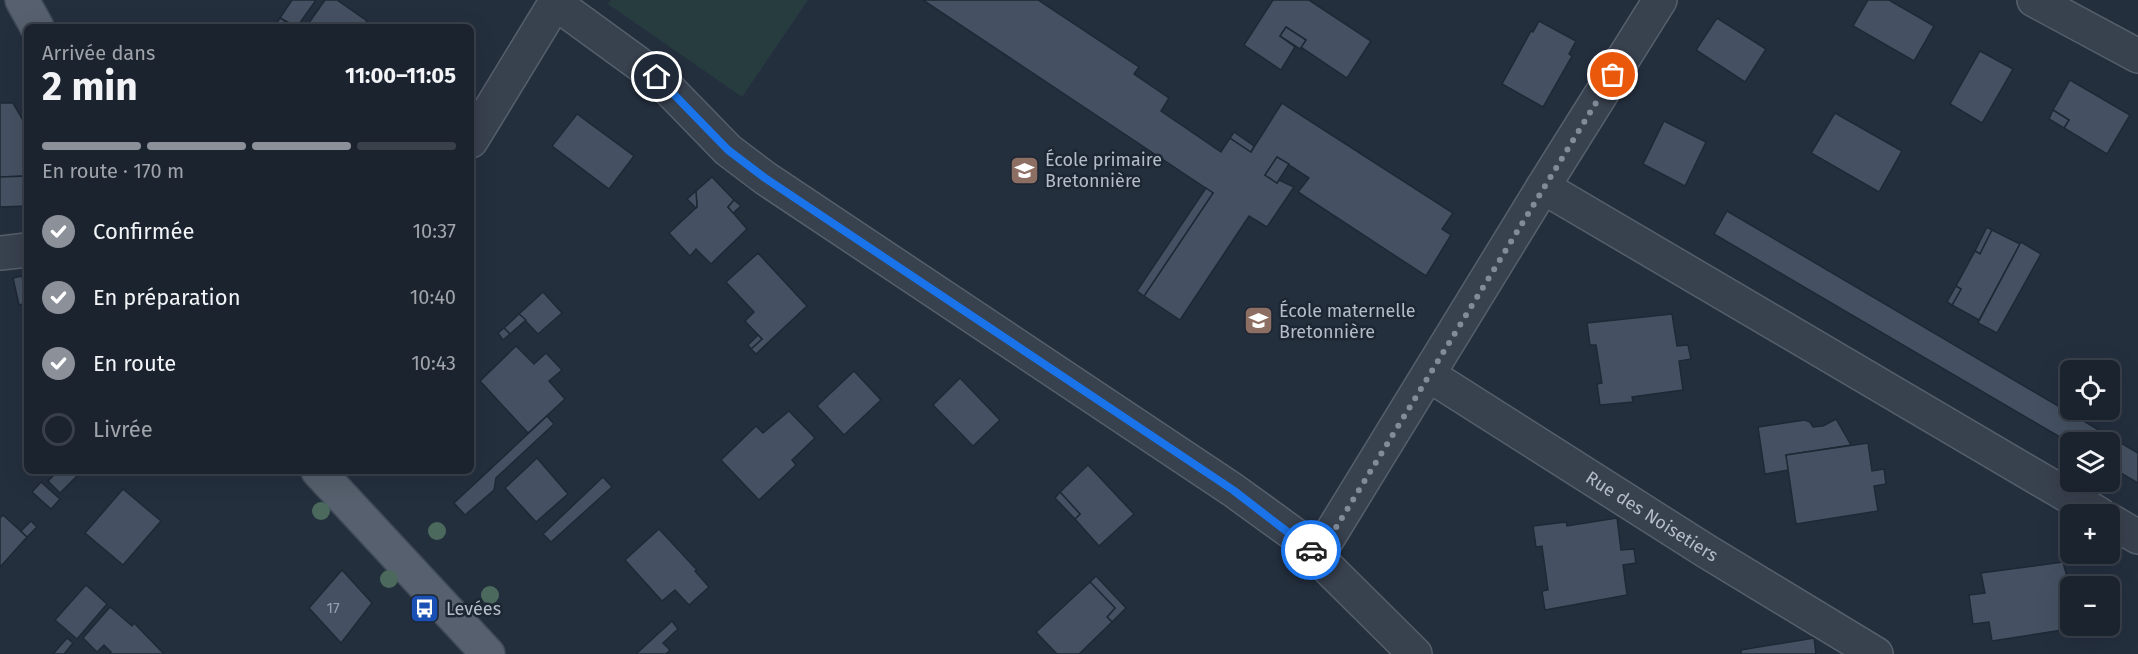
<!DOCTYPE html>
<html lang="fr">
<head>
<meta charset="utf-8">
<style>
	body { margin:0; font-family:"Fira Sans",sans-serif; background:#282f3a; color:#f1f3f6; height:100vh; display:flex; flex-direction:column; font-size:22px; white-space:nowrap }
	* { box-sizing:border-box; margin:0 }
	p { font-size:20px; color:#a0a4aa }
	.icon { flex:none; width:33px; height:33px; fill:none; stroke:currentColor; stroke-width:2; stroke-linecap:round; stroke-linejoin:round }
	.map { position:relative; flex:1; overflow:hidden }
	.details { position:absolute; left:24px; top:24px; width:450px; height:450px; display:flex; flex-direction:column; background:#1b232e; border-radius:9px; box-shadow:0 6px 24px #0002,0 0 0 2px #39404a }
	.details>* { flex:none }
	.buttons { position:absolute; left:2060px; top:360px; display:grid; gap:12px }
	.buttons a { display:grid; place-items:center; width:60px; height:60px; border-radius:9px; background:#1b232e; box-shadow:0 6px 24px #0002,0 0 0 2px #39404a; font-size:30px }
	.pin { position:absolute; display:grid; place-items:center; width:51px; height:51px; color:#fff; margin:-26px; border:3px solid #fff; border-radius:50%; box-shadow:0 2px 6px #0007 }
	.courier { position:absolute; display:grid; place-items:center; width:60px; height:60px; margin:-30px; border:4px solid #1a73e8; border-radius:50%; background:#fff; color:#222; box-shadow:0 2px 8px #0007 }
	.summary em { font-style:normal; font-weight:700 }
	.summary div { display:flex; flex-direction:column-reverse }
	.summary { display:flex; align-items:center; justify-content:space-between; height:102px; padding:0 18px }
	h1 { font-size:39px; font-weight:700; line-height:45px }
	.bar { display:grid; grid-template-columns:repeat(4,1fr); gap:9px 6px; align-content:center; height:72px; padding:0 18px }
	.bar i { height:8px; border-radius:4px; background:#39404a }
	.bar .current { background:#8c9099 }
	.bar p { grid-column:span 4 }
	ol { padding:0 18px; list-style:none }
	li { display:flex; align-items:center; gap:18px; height:66px }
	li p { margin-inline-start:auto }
	li .icon { padding:6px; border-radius:50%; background:#8c9099; color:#fff; stroke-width:4 }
	li:last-child { color:#a0a4aa }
	li i { width:33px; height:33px; border:3px solid #39404a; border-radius:50% }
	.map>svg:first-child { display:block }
	.green { fill:#263c3f }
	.building { fill:#455162; stroke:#1f2835; stroke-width:1.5 }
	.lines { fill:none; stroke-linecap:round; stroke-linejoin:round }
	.minor-casing { stroke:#565f6c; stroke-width:36 }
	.major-casing { stroke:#414a57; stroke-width:36 }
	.minor { stroke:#38414e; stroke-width:33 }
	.major { stroke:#56606e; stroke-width:33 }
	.tree { fill:#4b6a5d }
	.done { stroke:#828b98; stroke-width:6; stroke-dasharray:0 10.8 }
	.route { stroke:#1a73e8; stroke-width:8 }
	.labels { text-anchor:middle; stroke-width:5; stroke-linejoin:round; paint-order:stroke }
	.number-label { font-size:15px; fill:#98a1af }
	.poi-label { font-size:18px; fill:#b4bcc9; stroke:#1d2633; text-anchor:start }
	.street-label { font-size:18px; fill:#b4bcc9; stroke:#1d2633 }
</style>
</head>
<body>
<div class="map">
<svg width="2138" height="654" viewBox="0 0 2138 654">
	<rect width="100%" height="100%" fill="#242f3e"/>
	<path class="green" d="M 611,0 L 808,0 L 742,97 L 608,4 Z"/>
	<g class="building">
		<path d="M 292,0 L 316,0 L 297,27 L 280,18 Z"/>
		<path d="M 325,0 L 337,0 L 367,21 L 363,27 L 306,27 Z"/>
		<path d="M 923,0 L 1038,0 L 1139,67 L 1134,74 L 1169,98 L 1161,111 L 1221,152 L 1230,138 L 1251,152 L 1282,103 L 1453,213 L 1442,229 L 1451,235 L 1426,276 L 1298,192 L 1309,178 L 1277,157 L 1265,175 L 1277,183 L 1279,180 L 1294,187 L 1267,227 L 1249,216 L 1180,320 L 1144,296 L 1213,193 Z"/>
		<path d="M 1273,0 L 1309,0 L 1371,41 L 1347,78 L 1301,47 L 1306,40 L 1286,27 L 1280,36 L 1295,47 L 1281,70 L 1244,45 Z"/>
		<path d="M 1868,0 L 1889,0 L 1934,26 L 1914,61 L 1853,26 Z"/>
		<path d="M 280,18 L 294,27 L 281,27 L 276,24 Z"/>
		<path d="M 1717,18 L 1766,49 L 1745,82 L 1696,50 Z"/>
		<path d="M 1539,21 L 1576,41 L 1569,54 L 1572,56 L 1543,107 L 1502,84 L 1531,31 L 1533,32 Z"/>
		<path d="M 1286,27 L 1306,40 L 1300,49 L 1280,36 Z"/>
		<path d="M 1980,51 L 2013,69 L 1982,123 L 1950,104 Z"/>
		<path d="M 2070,80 L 2130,115 L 2107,154 L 2064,128 L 2069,120 L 2053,110 Z"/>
		<path d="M 0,103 L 13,103 L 27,127 L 27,176 L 0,177 Z"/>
		<path d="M 2053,110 L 2069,120 L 2064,128 L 2049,119 Z"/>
		<path d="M 1835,113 L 1902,151 L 1879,192 L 1811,153 Z"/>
		<path d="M 577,114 L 634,156 L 609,189 L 552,146 Z"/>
		<path d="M 1664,121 L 1706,142 L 1685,186 L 1643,164 Z"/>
		<path d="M 1234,132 L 1254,146 L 1251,152 L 1230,138 Z"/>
		<path d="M 1277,157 L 1289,164 L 1277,183 L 1265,175 Z"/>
		<path d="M 27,176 L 27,206 L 0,207 L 0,177 Z"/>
		<path d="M 712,177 L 734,200 L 728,207 L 747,229 L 711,264 L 696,249 L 690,256 L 669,233 L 697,207 L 696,191 Z"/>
		<path d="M 1206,188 L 1213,193 L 1144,296 L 1137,291 Z"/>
		<path d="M 696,191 L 697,207 L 696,208 L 687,199 Z"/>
		<path d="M 734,200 L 741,206 L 733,213 L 728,207 Z"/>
		<path d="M 1727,211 L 2138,453 L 2138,483 L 2109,466 L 2109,442 L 2070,443 L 1714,234 Z"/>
		<path d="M 1987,227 L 1992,230 L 1980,254 L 1975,251 Z"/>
		<path d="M 1992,230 L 2020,244 L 1979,320 L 1952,305 L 1961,289 L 1956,286 L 1975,251 L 1980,254 Z"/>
		<path d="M 2021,242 L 2041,254 L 1997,333 L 1978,323 Z"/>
		<path d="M 758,253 L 807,306 L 756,354 L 751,349 L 762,339 L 745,321 L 754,312 L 726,282 Z"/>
		<path d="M 22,276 L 27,303 L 19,305 L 13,278 Z"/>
		<path d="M 1956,286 L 1961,289 L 1952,305 L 1947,302 Z"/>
		<path d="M 543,292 L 562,313 L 538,334 L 519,314 Z"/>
		<path d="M 519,314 L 526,320 L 510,334 L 504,328 Z"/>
		<path d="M 1672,314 L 1677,346 L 1688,345 L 1691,359 L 1679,361 L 1683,390 L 1632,397 L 1633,402 L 1600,405 L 1597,384 L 1602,383 L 1596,345 L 1590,345 L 1587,323 Z"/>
		<path d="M 504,328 L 510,334 L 503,340 L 498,333 Z"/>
		<path d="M 758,335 L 762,339 L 751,349 L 748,345 Z"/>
		<path d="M 516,346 L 534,364 L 546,353 L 562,370 L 549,381 L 565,399 L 528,433 L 480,381 Z"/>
		<path d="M 854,371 L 881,400 L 844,435 L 817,406 Z"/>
		<path d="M 960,378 L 1000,420 L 973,446 L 933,405 Z"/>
		<path d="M 789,411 L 815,438 L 792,460 L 796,465 L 759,500 L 721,460 L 756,426 L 763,433 Z"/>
		<path d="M 547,416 L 554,424 L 496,478 L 494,490 L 465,515 L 454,503 Z"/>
		<path d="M 1836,419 L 1851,445 L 1786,455 L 1789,470 L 1765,474 L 1758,427 L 1805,420 L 1810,422 L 1813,427 L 1823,426 Z"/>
		<path d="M 1868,443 L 1872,471 L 1884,469 L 1886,484 L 1874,486 L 1878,511 L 1796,524 L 1786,455 Z"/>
		<path d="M 537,458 L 568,494 L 536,522 L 505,488 Z"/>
		<path d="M 1088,465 L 1134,514 L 1099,546 L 1075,519 L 1080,514 L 1060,492 Z"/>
		<path d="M 58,471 L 82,471 L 60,493 L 48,481 Z"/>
		<path d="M 603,477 L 612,487 L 551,542 L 543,534 Z"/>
		<path d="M 41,482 L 60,499 L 51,509 L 32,492 Z"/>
		<path d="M 123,489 L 161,521 L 123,565 L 85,533 Z"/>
		<path d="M 1060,492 L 1080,514 L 1075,519 L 1055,498 Z"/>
		<path d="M 3,515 L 27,537 L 0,567 L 0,518 Z"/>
		<path d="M 1617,518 L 1621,550 L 1634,549 L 1636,563 L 1623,565 L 1627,595 L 1545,610 L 1542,591 L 1548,590 L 1542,546 L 1536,547 L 1533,526 L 1566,522 L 1567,526 Z"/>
		<path d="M 31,521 L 37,527 L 27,537 L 21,531 Z"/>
		<path d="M 659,529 L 697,570 L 695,571 L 709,587 L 689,605 L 675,590 L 662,601 L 625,560 Z"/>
		<path d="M 2063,562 L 2070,588 L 2070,626 L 2074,626 L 2075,628 L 1992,641 L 1989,622 L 1973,624 L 1969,595 L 1985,593 L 1981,573 Z"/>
		<path d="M 342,570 L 372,603 L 341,643 L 309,608 Z"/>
		<path d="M 1096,576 L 1126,608 L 1112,622 L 1107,617 L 1115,608 L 1090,582 Z"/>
		<path d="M 1090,582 L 1115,608 L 1107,617 L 1112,622 L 1079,654 L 1057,654 L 1036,632 Z"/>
		<path d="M 86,585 L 107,604 L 77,639 L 55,620 Z"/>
		<path d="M 110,607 L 132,626 L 134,623 L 164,654 L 109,654 L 111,652 L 104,645 L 97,652 L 83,638 Z"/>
		<path d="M 672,621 L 678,629 L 663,643 L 670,650 L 666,654 L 636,654 Z"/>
		<path d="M 67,638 L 73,643 L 64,654 L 53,654 Z"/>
		<path d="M 1814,638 L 1816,654 L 1741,654 L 1741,650 Z"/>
	</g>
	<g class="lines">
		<defs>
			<g id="minor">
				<path d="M 2034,0 L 2138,56"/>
				<path d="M 569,13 L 657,77 L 728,150 L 765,178 L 1233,490 L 1295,535 L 1415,654"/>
				<path d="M 471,141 L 557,0"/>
				<path d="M 1543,187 L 2099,514"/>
				<path d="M 0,253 L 27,250"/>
				<path id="s1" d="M 1429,375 L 1706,551 L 1876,654"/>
				<path d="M 2109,520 L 2138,537"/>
				<path d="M 1317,556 L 1543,187 L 1660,0"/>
			</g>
			<g id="major">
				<path d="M 22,0 L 37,27"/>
				<path d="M 318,471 L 488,654"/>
			</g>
		</defs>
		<use href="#minor" class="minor-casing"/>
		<use href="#major" class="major-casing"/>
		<use href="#minor" class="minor"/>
		<use href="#major" class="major"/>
	</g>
	<g class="tree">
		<circle cx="321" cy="511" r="9"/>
		<circle cx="437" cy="531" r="9"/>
		<circle cx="389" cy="579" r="9"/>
		<circle cx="490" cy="595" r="9"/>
	</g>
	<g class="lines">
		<path class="done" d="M 1311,550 L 1317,556 L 1337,526 L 1613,75"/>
		<path class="route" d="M 657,77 L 728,150 L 765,178 L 1233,490 L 1311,550"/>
	</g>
	<defs>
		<symbol id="school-square" viewBox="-11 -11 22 22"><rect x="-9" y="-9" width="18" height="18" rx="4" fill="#8d6e63" stroke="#1d2633"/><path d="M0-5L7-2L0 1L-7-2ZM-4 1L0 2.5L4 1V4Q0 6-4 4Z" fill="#fff"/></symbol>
		<symbol id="bus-square" viewBox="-11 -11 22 22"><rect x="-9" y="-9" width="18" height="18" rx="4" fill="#1a4fb4" stroke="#1d2633"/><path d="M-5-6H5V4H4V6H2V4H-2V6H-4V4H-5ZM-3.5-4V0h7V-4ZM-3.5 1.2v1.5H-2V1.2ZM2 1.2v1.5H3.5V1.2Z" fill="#fff"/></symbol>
	</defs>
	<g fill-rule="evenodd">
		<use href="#school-square" x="1008" y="154" width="33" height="33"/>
		<use href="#school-square" x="1242" y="304" width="33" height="33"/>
		<use href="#bus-square" x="408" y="592" width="33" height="33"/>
	</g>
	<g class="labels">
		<g class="number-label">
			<text x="333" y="613">17</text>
		</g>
		<g class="poi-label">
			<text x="1045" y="166">École primaire<tspan x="1045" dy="21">Bretonnière</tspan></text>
			<text x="1279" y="317">École maternelle<tspan x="1279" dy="21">Bretonnière</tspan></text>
			<text x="446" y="615">Levées</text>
		</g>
		<g class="street-label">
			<text dy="6" stroke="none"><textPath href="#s1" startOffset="264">Rue des Noisetiers</textPath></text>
		</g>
	</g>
</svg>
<div class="buttons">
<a><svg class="icon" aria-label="locate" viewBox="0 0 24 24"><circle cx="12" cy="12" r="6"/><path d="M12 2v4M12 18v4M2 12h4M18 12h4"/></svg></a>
<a><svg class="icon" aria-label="layers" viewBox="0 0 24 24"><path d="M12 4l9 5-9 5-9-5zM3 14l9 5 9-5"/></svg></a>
<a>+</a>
<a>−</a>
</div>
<div class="pin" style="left:1613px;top:75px;background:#ea580c"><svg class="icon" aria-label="bag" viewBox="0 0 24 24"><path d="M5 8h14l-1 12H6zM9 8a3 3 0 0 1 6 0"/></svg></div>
<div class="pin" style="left:657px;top:77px;background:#1f2937"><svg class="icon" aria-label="home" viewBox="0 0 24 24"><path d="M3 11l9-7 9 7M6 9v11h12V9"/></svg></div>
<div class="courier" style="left:1311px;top:550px"><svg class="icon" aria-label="car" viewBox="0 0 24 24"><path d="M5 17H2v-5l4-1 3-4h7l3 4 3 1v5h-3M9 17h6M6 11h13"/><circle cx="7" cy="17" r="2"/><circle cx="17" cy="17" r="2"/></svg></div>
<section class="details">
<div class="summary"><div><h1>2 min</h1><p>Arrivée dans</p></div><em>11:00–11:05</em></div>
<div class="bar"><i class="current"></i><i class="current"></i><i class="current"></i><i></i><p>En route · 170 m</p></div>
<ol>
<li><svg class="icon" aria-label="check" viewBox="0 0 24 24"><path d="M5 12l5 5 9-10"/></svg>Confirmée<p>10:37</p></li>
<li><svg class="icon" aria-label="check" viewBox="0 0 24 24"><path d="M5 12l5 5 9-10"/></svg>En préparation<p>10:40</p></li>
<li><svg class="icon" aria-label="check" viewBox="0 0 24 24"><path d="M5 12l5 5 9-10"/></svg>En route<p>10:43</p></li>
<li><i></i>Livrée</li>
</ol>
</section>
</div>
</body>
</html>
